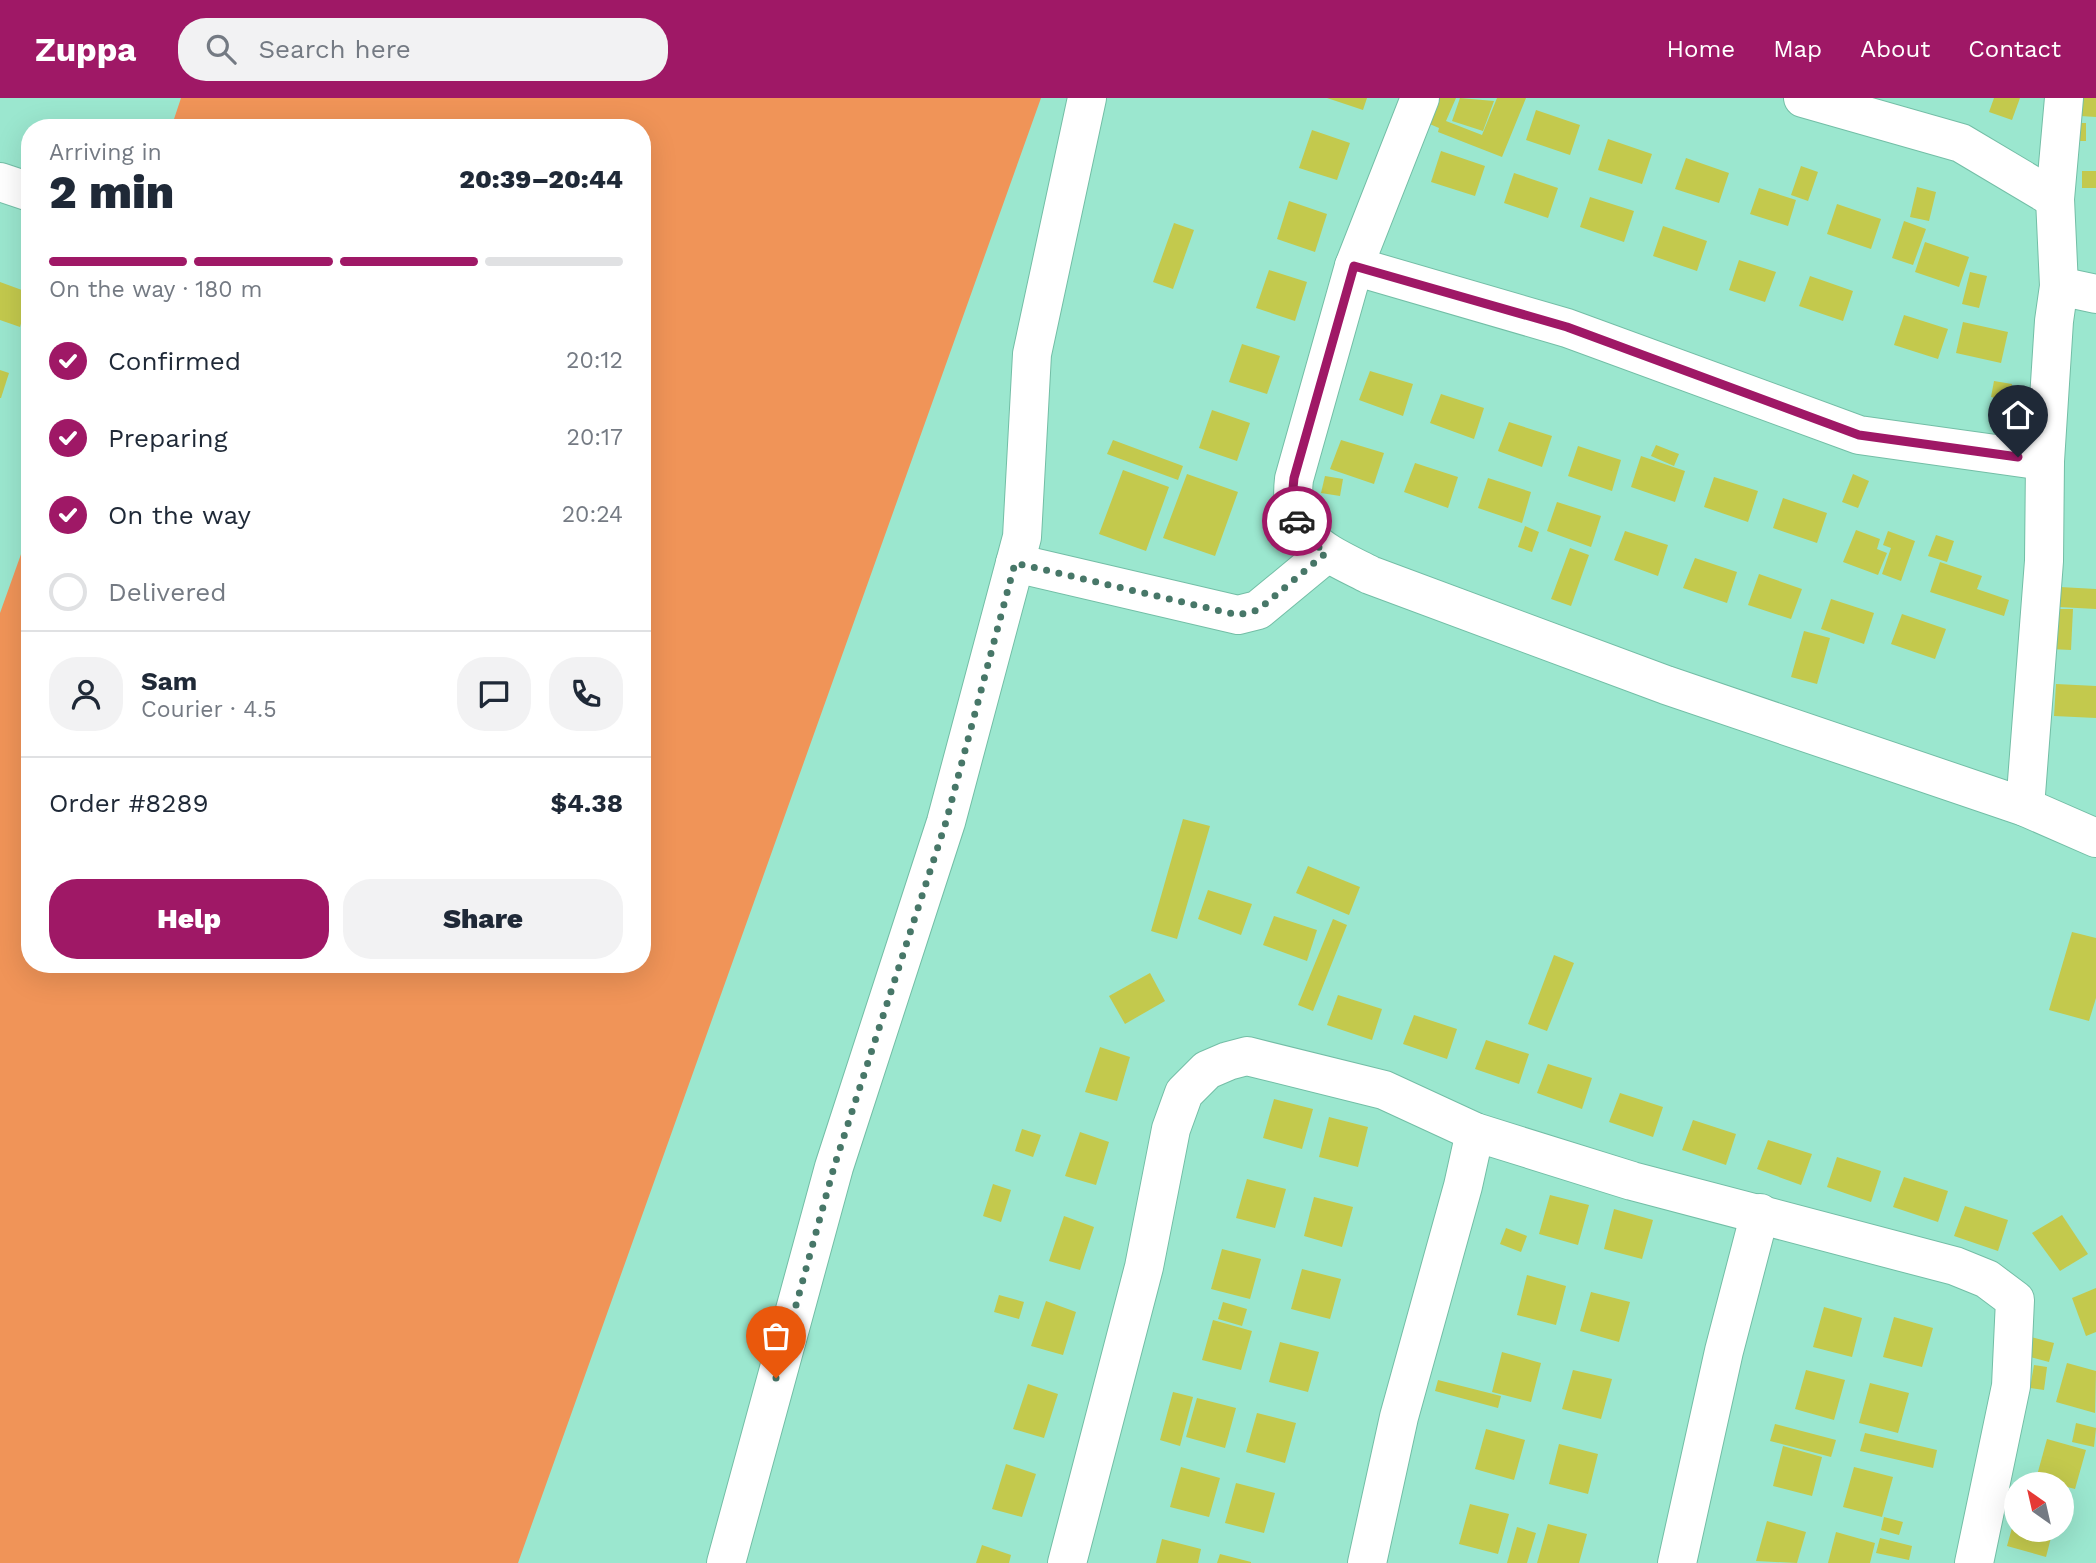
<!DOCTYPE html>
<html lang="en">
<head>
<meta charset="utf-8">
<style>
	body { margin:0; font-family:"Work Sans",sans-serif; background:#f2f2f3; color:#1f2937; height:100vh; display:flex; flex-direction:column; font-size:26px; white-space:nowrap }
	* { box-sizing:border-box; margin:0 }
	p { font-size:23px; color:#747a83 }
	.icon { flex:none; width:38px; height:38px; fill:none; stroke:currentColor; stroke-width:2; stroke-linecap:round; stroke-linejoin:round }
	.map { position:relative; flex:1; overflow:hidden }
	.details { position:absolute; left:21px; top:21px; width:630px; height:854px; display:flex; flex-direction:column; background:#fff; border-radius:28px; box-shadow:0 7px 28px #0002 }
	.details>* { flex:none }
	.needle { width:46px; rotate:326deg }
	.controls { position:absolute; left:2004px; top:1374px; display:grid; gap:14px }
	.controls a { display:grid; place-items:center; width:70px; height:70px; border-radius:50%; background:#fff; box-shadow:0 7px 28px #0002; font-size:35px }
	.pin { position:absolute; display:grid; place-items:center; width:60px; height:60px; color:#fff; margin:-72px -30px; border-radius:50% 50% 50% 0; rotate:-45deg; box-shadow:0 0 7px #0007 }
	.pin .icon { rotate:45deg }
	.courier { position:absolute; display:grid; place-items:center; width:70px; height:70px; margin:-35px; border:5px solid #9f1866; border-radius:50%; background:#fff; color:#222; box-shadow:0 2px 9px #0007 }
	.headline em { font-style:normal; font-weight:800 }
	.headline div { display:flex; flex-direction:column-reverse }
	.headline { display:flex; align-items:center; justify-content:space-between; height:119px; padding:0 28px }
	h1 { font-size:46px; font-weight:800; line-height:52px }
	.bar { display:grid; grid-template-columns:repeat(4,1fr); gap:10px 7px; align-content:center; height:84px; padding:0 28px }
	.bar i { height:9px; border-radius:5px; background:#e0e1e3 }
	.bar .on { background:#9f1866 }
	.bar p { grid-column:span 4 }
	.line { display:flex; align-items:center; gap:18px; padding:0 28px; border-top:2px solid #e0e1e3 }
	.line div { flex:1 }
	.round { display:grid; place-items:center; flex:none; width:74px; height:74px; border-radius:28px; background:#f2f2f3 }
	ol { padding:0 28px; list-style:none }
	li { display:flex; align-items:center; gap:21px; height:77px }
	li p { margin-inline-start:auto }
	li .icon { padding:7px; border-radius:50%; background:#9f1866; color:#fff; stroke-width:4 }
	li:last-child { color:#747a83 }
	li i { width:38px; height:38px; border:4px solid #e0e1e3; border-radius:50% }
	.button { display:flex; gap:14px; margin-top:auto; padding:14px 28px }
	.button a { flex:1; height:80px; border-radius:28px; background:#9f1866; color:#fff; font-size:28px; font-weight:800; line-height:80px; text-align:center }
	.button a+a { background:#f2f2f3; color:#1f2937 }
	header { display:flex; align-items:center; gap:42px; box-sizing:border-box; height:98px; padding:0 35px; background:#9f1866; color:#fff }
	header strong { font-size:33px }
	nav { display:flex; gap:38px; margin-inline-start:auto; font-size:24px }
	.search { width:490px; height:63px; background:#f2f2f3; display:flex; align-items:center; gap:18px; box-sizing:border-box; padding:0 24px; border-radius:28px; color:#747a83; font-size:26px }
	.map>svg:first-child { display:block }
	.green { fill:#f09458 }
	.building { fill:#c3c94d }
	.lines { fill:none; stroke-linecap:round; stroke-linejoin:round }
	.street-casing { stroke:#73bea6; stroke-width:40 }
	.street { stroke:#fff; stroke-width:38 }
	.done { stroke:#477768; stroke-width:7; stroke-dasharray:0 12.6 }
	.route { stroke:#9f1866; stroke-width:9 }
</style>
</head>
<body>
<header>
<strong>Zuppa</strong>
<div class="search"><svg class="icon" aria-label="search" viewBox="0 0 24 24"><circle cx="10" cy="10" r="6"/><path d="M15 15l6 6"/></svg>Search here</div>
<nav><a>Home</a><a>Map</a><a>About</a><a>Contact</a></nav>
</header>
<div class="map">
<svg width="2096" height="1465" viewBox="0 0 2096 1465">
	<rect width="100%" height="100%" fill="#9be7cf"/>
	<path class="green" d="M 181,0 L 1041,0 L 518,1465 L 0,1465 L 0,515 L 30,431 L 30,866 L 642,866 L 642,30 L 171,30 Z"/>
	<g class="building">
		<path d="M 1327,0 L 1367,0 L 1363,12 Z"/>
		<path d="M 1435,0 L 1456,0 L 1446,23 L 1482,37 L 1497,0 L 1526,0 L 1502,59 L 1438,34 L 1439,30 L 1425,24 Z"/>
		<path d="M 1460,0 L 1494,3 L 1483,33 L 1452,23 Z"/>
		<path d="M 1994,0 L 2020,0 L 2012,22 L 1989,14 Z"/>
		<path d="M 2081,0 L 2096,0 L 2096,19 L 2080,18 Z"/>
		<path d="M 1536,12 L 1580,27 L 1570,57 L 1526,42 Z"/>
		<path d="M 2075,25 L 2086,25 L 2086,43 L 2074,43 Z"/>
		<path d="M 1312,32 L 1350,45 L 1337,82 L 1299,70 Z"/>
		<path d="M 1608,41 L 1652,56 L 1642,86 L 1598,72 Z"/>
		<path d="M 1441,53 L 1485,68 L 1475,98 L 1431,84 Z"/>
		<path d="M 1686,60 L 1729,75 L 1719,105 L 1675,91 Z"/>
		<path d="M 1801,68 L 1818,74 L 1808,103 L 1791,97 Z"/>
		<rect x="2082" y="73" width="14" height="17"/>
		<path d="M 1514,75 L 1558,90 L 1548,120 L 1504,105 Z"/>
		<path d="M 1917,89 L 1936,94 L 1929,123 L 1910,119 Z"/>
		<path d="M 1759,90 L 1796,102 L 1788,128 L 1750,116 Z"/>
		<path d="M 1590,99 L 1634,113 L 1624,144 L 1580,129 Z"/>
		<path d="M 1289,103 L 1327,116 L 1315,154 L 1277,141 Z"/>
		<path d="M 1837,106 L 1881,121 L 1871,151 L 1827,136 Z"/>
		<path d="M 1904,123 L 1926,131 L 1913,167 L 1892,160 Z"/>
		<path d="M 1174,125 L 1194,132 L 1173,191 L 1153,184 Z"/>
		<path d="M 1663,128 L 1707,143 L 1697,173 L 1653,158 Z"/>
		<path d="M 1925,144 L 1969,159 L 1959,189 L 1915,174 Z"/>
		<path d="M 1739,162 L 1776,174 L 1765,204 L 1729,192 Z"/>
		<path d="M 1269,172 L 1307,184 L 1295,223 L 1256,210 Z"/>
		<path d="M 1970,174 L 1987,178 L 1979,210 L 1962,206 Z"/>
		<path d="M 1810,178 L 1853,193 L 1843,223 L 1799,208 Z"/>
		<path d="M 0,184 L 30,195 L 20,229 L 0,222 Z"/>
		<path d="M 1904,217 L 1948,231 L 1938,261 L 1894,247 Z"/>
		<path d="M 1963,224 L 2008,234 L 2001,265 L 1956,255 Z"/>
		<path d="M 1242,246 L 1280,258 L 1267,296 L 1229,284 Z"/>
		<path d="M 0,272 L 9,275 L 1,300 L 0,300 Z"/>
		<path d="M 1370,273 L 1413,286 L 1403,318 L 1359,302 Z"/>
		<path d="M 1994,283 L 2012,286 L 2010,303 L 1991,299 Z"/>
		<path d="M 1441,296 L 1484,310 L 1474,341 L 1430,325 Z"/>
		<path d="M 1212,312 L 1250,325 L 1237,363 L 1199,350 Z"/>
		<path d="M 1509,324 L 1552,338 L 1542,369 L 1498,353 Z"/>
		<path d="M 1113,342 L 1183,368 L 1178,382 L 1107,356 Z"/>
		<path d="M 1341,342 L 1384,355 L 1374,386 L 1330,371 Z"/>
		<path d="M 1656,347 L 1679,356 L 1674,368 L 1651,358 Z"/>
		<path d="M 1578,348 L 1621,362 L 1612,393 L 1568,378 Z"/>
		<path d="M 1641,358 L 1685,373 L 1675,404 L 1631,389 Z"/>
		<path d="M 1415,365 L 1458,379 L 1448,410 L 1404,394 Z"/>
		<path d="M 1123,372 L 1169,389 L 1146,453 L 1099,436 Z"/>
		<path d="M 1187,376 L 1238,394 L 1215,458 L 1163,440 Z"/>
		<path d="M 1853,376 L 1869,383 L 1858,410 L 1842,404 Z"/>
		<path d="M 1325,378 L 1343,381 L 1340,398 L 1321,395 Z"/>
		<path d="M 1714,379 L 1758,393 L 1748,424 L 1704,409 Z"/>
		<path d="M 1488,380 L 1531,394 L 1522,425 L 1478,410 Z"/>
		<path d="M 1783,400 L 1827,415 L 1817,445 L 1773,430 Z"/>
		<path d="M 1557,404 L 1601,418 L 1591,449 L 1547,433 Z"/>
		<path d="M 1525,428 L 1539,434 L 1532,454 L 1518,449 Z"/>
		<path d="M 1856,432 L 1880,441 L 1877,451 L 1887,455 L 1878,477 L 1843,464 Z"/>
		<path d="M 1625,433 L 1668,447 L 1658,478 L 1614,462 Z"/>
		<path d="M 1888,433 L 1915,443 L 1901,483 L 1882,476 L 1891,450 L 1883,447 Z"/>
		<path d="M 1936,437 L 1954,443 L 1947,464 L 1928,458 Z"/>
		<path d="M 1570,450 L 1589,457 L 1571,508 L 1551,501 Z"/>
		<path d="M 1695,460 L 1737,474 L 1727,505 L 1683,490 Z"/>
		<path d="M 1940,464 L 1982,478 L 1977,491 L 2009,502 L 2004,518 L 1930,494 Z"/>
		<path d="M 1759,476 L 1802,491 L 1791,521 L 1748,507 Z"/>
		<path d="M 2060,489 L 2096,491 L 2096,511 L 2059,509 Z"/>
		<path d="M 1831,501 L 1874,515 L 1864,546 L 1821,531 Z"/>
		<path d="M 2052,511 L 2073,511 L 2071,552 L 2050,551 Z"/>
		<path d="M 1902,516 L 1946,531 L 1935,561 L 1891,546 Z"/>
		<path d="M 1804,533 L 1830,540 L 1817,586 L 1791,579 Z"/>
		<path d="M 2056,586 L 2096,588 L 2096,620 L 2054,618 Z"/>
		<path d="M 1183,721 L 1210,728 L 1177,841 L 1151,833 Z"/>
		<path d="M 1308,768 L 1360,789 L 1349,817 L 1296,795 Z"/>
		<path d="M 1208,792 L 1252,806 L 1241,837 L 1198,821 Z"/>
		<path d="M 1274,818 L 1317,832 L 1307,863 L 1263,847 Z"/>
		<path d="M 1333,821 L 1347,827 L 1313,913 L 1298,907 Z"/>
		<path d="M 2072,834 L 2096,840 L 2096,900 L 2089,923 L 2049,912 Z"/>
		<path d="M 1554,857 L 1574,865 L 1547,933 L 1528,926 Z"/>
		<path d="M 1150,875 L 1165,903 L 1125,926 L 1109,898 Z"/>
		<path d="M 1338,897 L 1382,911 L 1372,942 L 1327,927 Z"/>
		<path d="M 1414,917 L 1457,931 L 1447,961 L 1403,946 Z"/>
		<path d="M 1486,942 L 1529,956 L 1519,986 L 1475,971 Z"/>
		<path d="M 1100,949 L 1130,959 L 1117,1003 L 1085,994 Z"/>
		<path d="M 1548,966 L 1592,980 L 1582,1011 L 1537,995 Z"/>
		<path d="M 1620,995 L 1663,1009 L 1653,1039 L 1609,1024 Z"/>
		<path d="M 1274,1001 L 1313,1011 L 1302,1051 L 1263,1040 Z"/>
		<path d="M 1329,1019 L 1368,1029 L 1358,1069 L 1319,1059 Z"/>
		<path d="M 1693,1022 L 1736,1036 L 1726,1067 L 1682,1052 Z"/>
		<path d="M 1022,1031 L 1041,1037 L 1033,1059 L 1015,1053 Z"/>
		<path d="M 1080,1034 L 1109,1044 L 1096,1087 L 1065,1078 Z"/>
		<path d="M 1768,1042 L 1812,1056 L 1801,1087 L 1757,1071 Z"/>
		<path d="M 1837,1059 L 1881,1073 L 1871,1104 L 1827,1089 Z"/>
		<path d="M 1904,1079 L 1948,1093 L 1938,1124 L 1893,1109 Z"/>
		<path d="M 1247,1081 L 1286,1091 L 1275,1130 L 1236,1120 Z"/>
		<path d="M 993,1086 L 1011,1092 L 1001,1124 L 983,1118 Z"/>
		<path d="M 1550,1097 L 1589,1107 L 1578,1147 L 1539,1136 Z"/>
		<path d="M 1314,1099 L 1353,1109 L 1342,1149 L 1304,1138 Z"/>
		<path d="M 1965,1108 L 2008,1122 L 1998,1153 L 1954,1138 Z"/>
		<path d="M 1614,1111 L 1653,1122 L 1642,1161 L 1604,1151 Z"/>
		<path d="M 2062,1117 L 2088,1156 L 2060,1173 L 2032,1135 Z"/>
		<path d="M 1064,1118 L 1094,1129 L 1080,1172 L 1049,1163 Z"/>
		<path d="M 1506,1130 L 1527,1138 L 1521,1154 L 1500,1146 Z"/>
		<path d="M 1222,1151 L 1261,1161 L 1250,1201 L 1211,1191 Z"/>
		<path d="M 1302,1171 L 1341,1181 L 1330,1221 L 1291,1211 Z"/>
		<path d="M 1527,1177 L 1566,1188 L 1556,1227 L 1517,1217 Z"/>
		<path d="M 2096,1190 L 2096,1234 L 2086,1238 L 2072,1200 Z"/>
		<path d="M 1591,1194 L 1630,1204 L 1619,1244 L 1580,1233 Z"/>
		<path d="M 999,1197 L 1024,1204 L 1019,1221 L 994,1214 Z"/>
		<path d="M 1046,1203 L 1076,1214 L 1063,1257 L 1031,1248 Z"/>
		<path d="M 1223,1204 L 1247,1211 L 1242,1228 L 1218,1221 Z"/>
		<path d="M 1824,1209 L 1862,1220 L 1852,1259 L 1813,1249 Z"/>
		<path d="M 1894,1219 L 1933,1230 L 1922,1269 L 1883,1259 Z"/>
		<path d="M 1213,1222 L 1252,1233 L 1241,1272 L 1202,1262 Z"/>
		<path d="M 2024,1237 L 2054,1245 L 2049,1264 L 2019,1256 Z"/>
		<path d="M 1280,1244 L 1319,1254 L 1308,1294 L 1269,1284 Z"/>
		<path d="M 1502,1254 L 1541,1265 L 1531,1304 L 1492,1294 Z"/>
		<path d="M 2067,1265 L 2096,1273 L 2095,1315 L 2056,1304 Z"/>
		<path d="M 2034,1267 L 2047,1269 L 2044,1292 L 2030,1290 Z"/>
		<path d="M 1573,1272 L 1612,1281 L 1601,1321 L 1562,1311 Z"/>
		<path d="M 1806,1272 L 1845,1282 L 1834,1322 L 1795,1311 Z"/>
		<path d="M 1438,1282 L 1501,1298 L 1498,1310 L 1435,1293 Z"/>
		<path d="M 1870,1285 L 1909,1295 L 1898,1335 L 1859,1325 Z"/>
		<path d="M 1028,1286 L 1058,1296 L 1044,1340 L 1013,1331 Z"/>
		<path d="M 1173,1294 L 1193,1299 L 1180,1348 L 1160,1342 Z"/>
		<path d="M 1197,1300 L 1236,1310 L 1225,1350 L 1186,1339 Z"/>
		<path d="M 1257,1315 L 1296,1325 L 1285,1365 L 1246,1354 Z"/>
		<path d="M 2076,1325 L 2096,1330 L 2094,1349 L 2072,1344 Z"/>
		<path d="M 1775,1326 L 1836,1342 L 1831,1359 L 1770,1343 Z"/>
		<path d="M 1486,1331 L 1525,1342 L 1514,1382 L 1475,1371 Z"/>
		<path d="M 1865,1335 L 1937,1352 L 1933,1370 L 1860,1353 Z"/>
		<path d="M 2047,1341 L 2086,1352 L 2075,1391 L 2036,1381 Z"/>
		<path d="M 1559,1346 L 1598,1356 L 1588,1396 L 1549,1386 Z"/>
		<path d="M 1783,1348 L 1822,1359 L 1812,1398 L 1773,1388 Z"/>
		<path d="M 1006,1366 L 1036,1376 L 1022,1419 L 992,1411 Z"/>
		<path d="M 1181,1369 L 1220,1380 L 1209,1419 L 1170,1409 Z"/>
		<path d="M 1854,1369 L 1893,1379 L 1882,1419 L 1843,1409 Z"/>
		<path d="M 1236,1385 L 1275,1395 L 1264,1435 L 1225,1425 Z"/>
		<path d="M 1470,1406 L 1509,1416 L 1498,1456 L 1459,1446 Z"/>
		<path d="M 1884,1419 L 1903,1424 L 1899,1437 L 1881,1432 Z"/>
		<path d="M 2015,1419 L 2016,1432 L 2053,1432 L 2046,1459 L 2007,1448 Z"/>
		<path d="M 1767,1423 L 1806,1434 L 1797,1465 L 1756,1463 Z"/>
		<path d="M 1548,1426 L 1587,1436 L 1579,1465 L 1537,1465 Z"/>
		<path d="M 1517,1429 L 1536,1435 L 1527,1465 L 1507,1465 Z"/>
		<path d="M 1836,1434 L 1875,1445 L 1870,1465 L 1828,1465 Z"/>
		<path d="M 1880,1440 L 1912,1448 L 1909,1462 L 1876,1455 Z"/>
		<path d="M 1162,1441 L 1201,1451 L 1198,1465 L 1156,1465 Z"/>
		<path d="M 982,1447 L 1011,1457 L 1009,1465 L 976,1465 Z"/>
		<path d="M 1220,1456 L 1251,1464 L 1251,1465 L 1217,1465 Z"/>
	</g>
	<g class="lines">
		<defs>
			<g id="street">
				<path d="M 1420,0 L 1354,168 L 1294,381 C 1287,441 1323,453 1370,477 L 1666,587 L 2025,709 L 2096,740"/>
				<path d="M 1803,0 L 1961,45 L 2055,101"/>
				<path d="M 0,84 L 30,94"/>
				<path d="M 1354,168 L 1567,230 L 1859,337 L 2045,363"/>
				<path d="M 2059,188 L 2096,196"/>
				<path d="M 1015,465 L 1238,517 L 1258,512 L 1327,455"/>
				<path d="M 2025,709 L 2044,463 L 2045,363 L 2054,223 L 2059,188 L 2055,101 L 2064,0"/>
				<path d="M 726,1465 L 834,1069 L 946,724 L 1022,439 L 1032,256 L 1087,0"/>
				<path d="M 1067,1465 L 1144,1169 L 1171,1031 L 1184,995 L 1207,972 L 1228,963 L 1247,958 L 1384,992 L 1475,1034 L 1632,1083 L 1955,1168 L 1987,1181 L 2015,1202 L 2011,1288 L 1974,1465"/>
				<path d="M 1367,1465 L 1399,1319 L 1463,1088 L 1475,1034"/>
				<path d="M 1677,1465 L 1724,1253 L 1760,1115"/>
			</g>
		</defs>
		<use href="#street" class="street-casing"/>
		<use href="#street" class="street"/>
	</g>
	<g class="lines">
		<path class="done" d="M 776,1280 L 834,1069 L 946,724 L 1015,465 L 1238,517 L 1258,512 L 1326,455 L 1310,442 L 1297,423"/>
		<path class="route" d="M 1297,423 L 1292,400 L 1294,380 L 1354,168 L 1567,229 L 1859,337 L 2018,359"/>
	</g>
</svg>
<div class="controls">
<a><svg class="needle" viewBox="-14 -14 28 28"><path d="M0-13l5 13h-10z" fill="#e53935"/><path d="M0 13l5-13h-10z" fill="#747a83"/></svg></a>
</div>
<div class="pin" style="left:776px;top:1280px;background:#ea580c"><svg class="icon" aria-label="bag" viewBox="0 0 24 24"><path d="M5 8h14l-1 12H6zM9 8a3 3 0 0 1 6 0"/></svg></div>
<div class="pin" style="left:2018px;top:359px;background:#1f2937"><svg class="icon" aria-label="home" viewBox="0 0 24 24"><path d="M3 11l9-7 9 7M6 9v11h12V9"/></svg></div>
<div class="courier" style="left:1297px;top:423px"><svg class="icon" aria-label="car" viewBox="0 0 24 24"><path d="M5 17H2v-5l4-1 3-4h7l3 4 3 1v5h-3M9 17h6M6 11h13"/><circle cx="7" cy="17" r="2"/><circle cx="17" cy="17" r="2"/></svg></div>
<section class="details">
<div class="headline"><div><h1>2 min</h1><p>Arriving in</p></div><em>20:39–20:44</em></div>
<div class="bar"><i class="on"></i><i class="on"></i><i class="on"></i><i></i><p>On the way · 180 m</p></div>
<ol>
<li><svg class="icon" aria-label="check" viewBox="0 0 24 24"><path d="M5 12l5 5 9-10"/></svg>Confirmed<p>20:12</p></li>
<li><svg class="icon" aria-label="check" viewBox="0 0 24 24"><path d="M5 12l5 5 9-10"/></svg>Preparing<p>20:17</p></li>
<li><svg class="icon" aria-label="check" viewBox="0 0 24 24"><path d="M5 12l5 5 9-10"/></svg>On the way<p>20:24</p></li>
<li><i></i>Delivered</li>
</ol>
<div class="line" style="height:126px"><a class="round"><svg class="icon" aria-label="person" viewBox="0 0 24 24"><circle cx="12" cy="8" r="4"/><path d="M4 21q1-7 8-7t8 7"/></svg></a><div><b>Sam</b><p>Courier · 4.5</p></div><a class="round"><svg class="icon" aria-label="chat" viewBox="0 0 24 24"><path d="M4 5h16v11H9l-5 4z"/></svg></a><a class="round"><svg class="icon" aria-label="phone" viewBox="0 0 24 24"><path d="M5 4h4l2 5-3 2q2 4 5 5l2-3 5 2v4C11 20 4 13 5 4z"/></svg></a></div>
<div class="line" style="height:91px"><div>Order #8289</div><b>$4.38</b></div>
<div class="button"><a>Help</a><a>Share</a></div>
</section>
</div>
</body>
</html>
